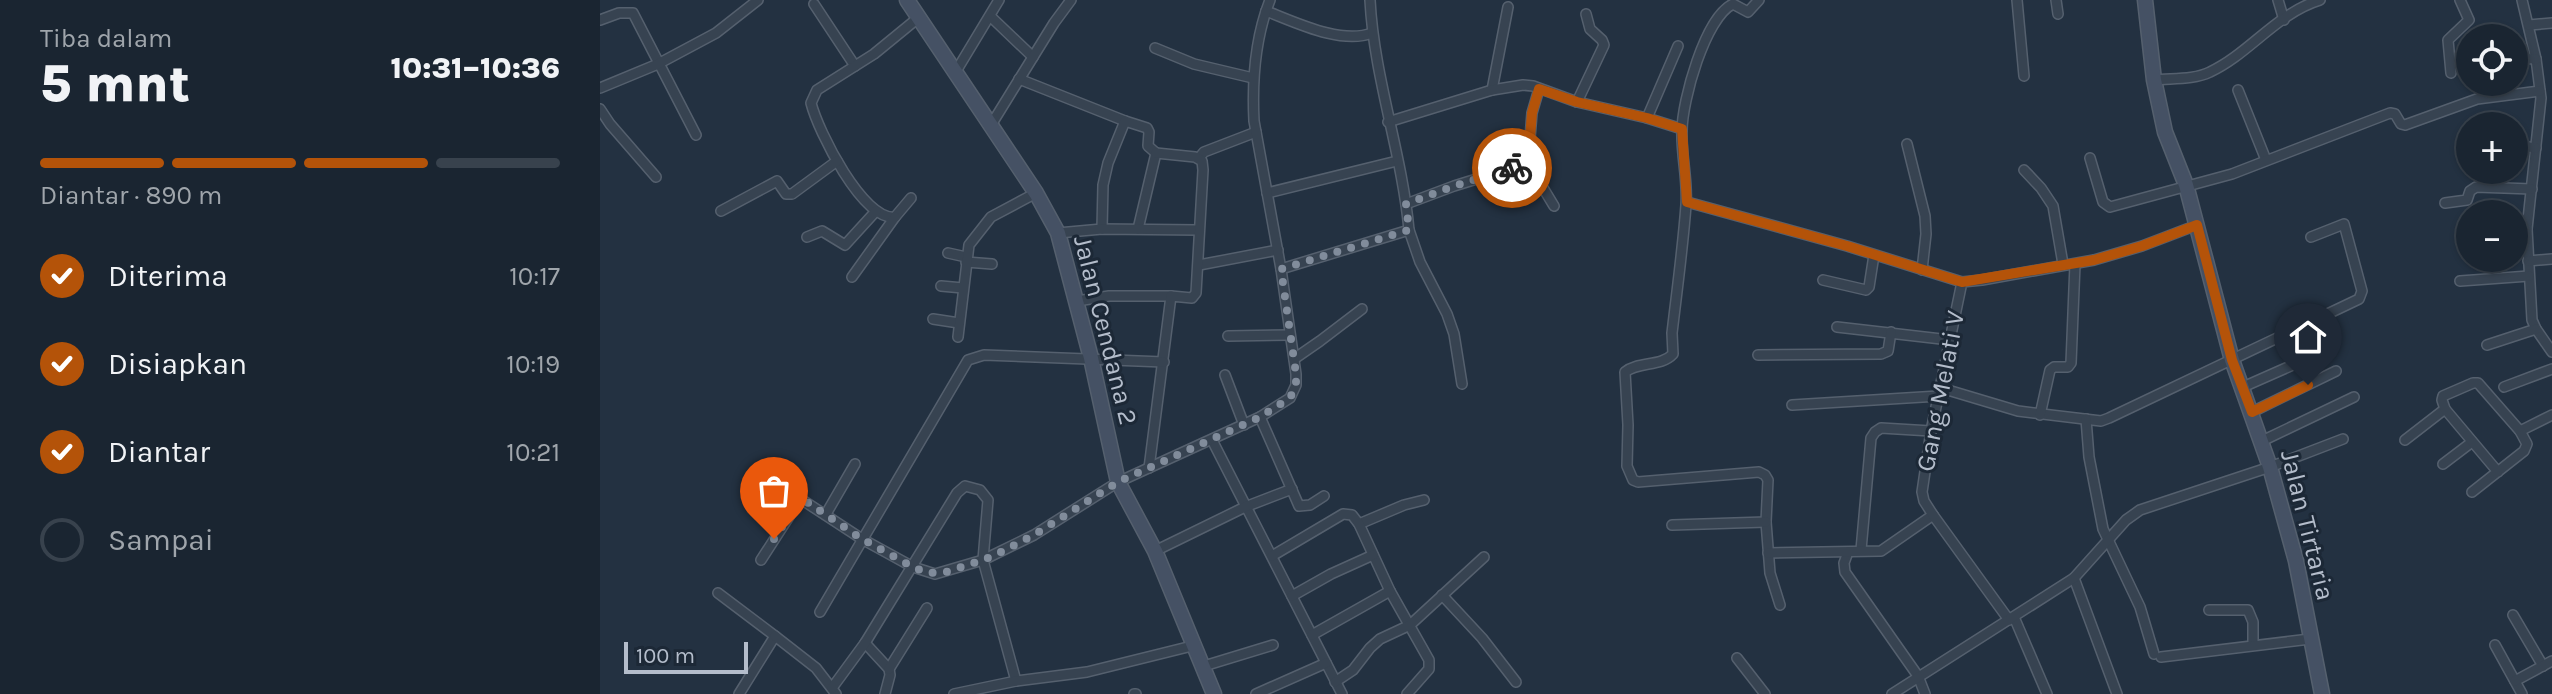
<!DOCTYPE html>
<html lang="id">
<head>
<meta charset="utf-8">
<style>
	body { margin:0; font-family:Karla,sans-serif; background:#27313d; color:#f1f3f6; height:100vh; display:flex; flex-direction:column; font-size:30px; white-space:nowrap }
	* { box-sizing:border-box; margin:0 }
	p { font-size:26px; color:#9fa5ab }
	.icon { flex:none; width:44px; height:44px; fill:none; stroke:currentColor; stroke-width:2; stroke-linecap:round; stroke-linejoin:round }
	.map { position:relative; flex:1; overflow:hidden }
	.side { display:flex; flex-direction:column; background:#1a2531; width:600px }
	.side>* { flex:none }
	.fabs { position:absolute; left:1856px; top:24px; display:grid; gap:16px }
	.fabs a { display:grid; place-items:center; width:72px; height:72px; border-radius:50%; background:#1a2531; box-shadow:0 2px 6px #0004,0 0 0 2px #38424d; font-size:40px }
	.scale { position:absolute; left:24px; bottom:20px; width:124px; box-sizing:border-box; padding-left:8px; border:4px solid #b4bdcb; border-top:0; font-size:22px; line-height:28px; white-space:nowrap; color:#b4bdcb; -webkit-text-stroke:6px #1c2836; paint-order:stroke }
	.pin { position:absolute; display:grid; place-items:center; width:68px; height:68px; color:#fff; margin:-82px -34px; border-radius:50% 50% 50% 0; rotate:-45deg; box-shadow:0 0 8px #0007 }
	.pin .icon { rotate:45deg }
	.courier { position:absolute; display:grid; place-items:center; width:80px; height:80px; margin:-40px; border:6px solid #b45309; border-radius:50%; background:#fff; color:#222; box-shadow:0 2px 10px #0007 }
	.overview em { font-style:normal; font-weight:800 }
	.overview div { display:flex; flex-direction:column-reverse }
	.overview { display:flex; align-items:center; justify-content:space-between; height:136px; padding:0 40px }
	h1 { font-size:52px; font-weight:800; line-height:60px }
	.bar { display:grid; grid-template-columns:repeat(4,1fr); gap:12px 8px; align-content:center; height:96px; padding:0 40px }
	.bar i { height:10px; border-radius:6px; background:#38424d }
	.bar .on { background:#b45309 }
	.bar p { grid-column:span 4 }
	ol { padding:0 40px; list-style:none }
	li { display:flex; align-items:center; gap:24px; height:88px }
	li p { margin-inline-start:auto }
	li .icon { padding:8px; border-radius:50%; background:#b45309; color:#fff; stroke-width:4 }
	li:last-child { color:#9fa5ab }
	li i { width:44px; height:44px; border:4px solid #38424d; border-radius:50% }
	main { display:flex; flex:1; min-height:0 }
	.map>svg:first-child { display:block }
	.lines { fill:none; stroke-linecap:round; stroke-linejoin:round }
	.street-casing { stroke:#55606e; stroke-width:12 }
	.secondary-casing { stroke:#55606e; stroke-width:17 }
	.street { stroke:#374351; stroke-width:9 }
	.secondary { stroke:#455164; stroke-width:14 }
	.done { stroke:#818c9b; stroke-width:8; stroke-dasharray:0 14.4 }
	.route { stroke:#b45309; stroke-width:10 }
	.labels { text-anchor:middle; stroke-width:6; stroke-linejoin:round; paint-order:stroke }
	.street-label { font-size:26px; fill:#b4bdcb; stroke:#1c2836 }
</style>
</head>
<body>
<main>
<section class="side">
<div class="overview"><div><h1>5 mnt</h1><p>Tiba dalam</p></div><em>10:31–10:36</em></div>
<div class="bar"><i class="on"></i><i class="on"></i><i class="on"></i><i></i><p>Diantar · 890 m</p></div>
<ol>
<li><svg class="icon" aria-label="check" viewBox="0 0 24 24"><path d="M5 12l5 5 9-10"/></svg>Diterima<p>10:17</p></li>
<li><svg class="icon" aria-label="check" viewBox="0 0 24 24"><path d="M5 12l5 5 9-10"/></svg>Disiapkan<p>10:19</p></li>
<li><svg class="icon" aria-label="check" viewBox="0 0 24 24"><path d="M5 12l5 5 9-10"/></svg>Diantar<p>10:21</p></li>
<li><i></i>Sampai</li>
</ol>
</section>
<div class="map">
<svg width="1952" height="694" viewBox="0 0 1952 694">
	<rect width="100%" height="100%" fill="#233141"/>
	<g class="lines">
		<defs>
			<g id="street">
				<path d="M 1159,0 L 1148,12 L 1133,4 C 1105,17 1082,101 1082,131 C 1081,155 1088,180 1086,205 C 1083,247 1077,290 1072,333 L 1073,354 C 1061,367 1039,361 1025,372 L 1028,425 L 1027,466 L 1033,480 L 1038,482 L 1159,472 L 1165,475 L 1168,480 L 1166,522 L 1170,573 L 1180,605"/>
				<path d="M 1417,0 L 1424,76"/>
				<path d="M 1456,0 L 1458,14"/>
				<path d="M 1678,0 L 1684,20"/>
				<path d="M 1922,0 L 1936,59 L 1941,98 L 1927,229 L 1932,320 L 1936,329 L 1952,352"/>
				<path d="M 214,4 L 255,66"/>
				<path d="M 666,11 C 695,22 741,45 772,33"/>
				<path d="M 390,16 L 433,57"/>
				<path d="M 0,20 L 19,13 L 33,13 L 96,135"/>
				<path d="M 1929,25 L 1952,23"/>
				<path d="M 555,48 L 594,64 L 653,78"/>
				<path d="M 1914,58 L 1936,59"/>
				<path d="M 355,73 L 399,0"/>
				<path d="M 1851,73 L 1848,40 L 1869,20 L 1860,0"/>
				<path d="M 419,79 L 525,121"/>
				<path d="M 1554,80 C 1571,78 1594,80 1610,72 C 1649,54 1677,13 1720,0"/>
				<path d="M 0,88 L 58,64 L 116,33 L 158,0"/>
				<path d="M 939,89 L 932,113 L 928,163 L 954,206"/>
				<path d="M 892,90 L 908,7"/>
				<path d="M 1638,90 L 1666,160"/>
				<path d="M 977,102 L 1004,45 L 1002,40 L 990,29 L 986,14"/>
				<path d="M 0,109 L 10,124 L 56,177"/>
				<path d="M 1047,118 L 1078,46"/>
				<path d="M 788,122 L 892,90 L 923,85 L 933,86 L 977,102 L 1047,118 L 1082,129"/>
				<path d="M 391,125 L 454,23 L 471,0"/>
				<path d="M 1307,144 L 1325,216 L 1326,234 L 1322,270"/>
				<path d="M 1914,145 L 1936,148"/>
				<path d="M 599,158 L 604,152 L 656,132"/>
				<path d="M 1490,158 L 1503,202 L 1510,207 L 1632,174 L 1790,113 L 1795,114 L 1801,124 L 1805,125 L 1877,99 L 1940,91"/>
				<path d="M 1424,170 L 1441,188 L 1453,206 L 1463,264"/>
				<path d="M 667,193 L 797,161"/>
				<path d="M 311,198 L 295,217 C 263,221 218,131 211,103 L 217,90 L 274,54 L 318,18"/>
				<path d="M 1087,202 L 1247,246 L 1362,282"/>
				<path d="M 1845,203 L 1867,200 L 1870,191 L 1876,187 L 1932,189"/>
				<path d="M 806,204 L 854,186 L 928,163"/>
				<path d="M 121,211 L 177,181 L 186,194 L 192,194 L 237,161"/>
				<path d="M 502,229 L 503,185 L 508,163 L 525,121 L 547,128 L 549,132 L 548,146 L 556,153 L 538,229"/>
				<path d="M 1914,229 L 1927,229"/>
				<path d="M 809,230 L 820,262 L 847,314 L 854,334 L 862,384"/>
				<path d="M 458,233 L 502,229 L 598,230"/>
				<path d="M 207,237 L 222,231 L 245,245 L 276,211"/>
				<path d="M 348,253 L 366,257"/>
				<path d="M 1928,261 L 1952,259"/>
				<path d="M 366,262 L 392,264"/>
				<path d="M 599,265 L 678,250"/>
				<path d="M 681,269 L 809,230 C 802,153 774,78 770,0"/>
				<path d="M 252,277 L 295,217"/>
				<path d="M 1223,280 L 1266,290 L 1269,287 L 1274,255"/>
				<path d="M 1860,281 L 1929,276"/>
				<path d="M 341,286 L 363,288"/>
				<path d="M 477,301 L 509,296 L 571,296"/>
				<path d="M 333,319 L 359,323"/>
				<path d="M 1237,327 L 1350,340"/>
				<path d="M 628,336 L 690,335"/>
				<path d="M 358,337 L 369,245 L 391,217 L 436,193"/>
				<path d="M 1887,345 L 1936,329"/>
				<path d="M 1158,355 L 1281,354 L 1288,351 L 1291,332"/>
				<path d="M 694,359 L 720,341 L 762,309"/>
				<path d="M 625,375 L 644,425"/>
				<path d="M 1643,387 L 1713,356"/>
				<path d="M 1904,387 L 1952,369"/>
				<path d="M 1341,388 L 1418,411 L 1501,421 L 1509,418 L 1759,299 L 1762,291 L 1744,224 L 1711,237"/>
				<path d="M 1192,405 L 1339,396"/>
				<path d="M 1652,412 L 1736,371"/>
				<path d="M 1440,415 L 1450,370 L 1454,367 L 1468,367 L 1471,363 L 1475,264"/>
				<path d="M 660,417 L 699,506 L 710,505 L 724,496"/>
				<path d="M 1486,419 L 1489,457 L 1503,529 L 1540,607 L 1554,654"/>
				<path d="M 1920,431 L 1952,415"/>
				<path d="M 612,440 L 742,694"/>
				<path d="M 1805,440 L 1845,409"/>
				<path d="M 1662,441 L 1754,397"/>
				<path d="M 1843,464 L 1872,442"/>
				<path d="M 549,468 L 571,296 L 592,298 L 596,293 L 603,170 L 602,161 L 595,157 L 556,153"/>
				<path d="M 158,471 L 262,539 L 313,567 L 335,574 L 383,560 L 434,535 L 518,482 L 660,417 L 690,398 L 696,385 L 696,374 L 681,269 L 654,121 C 652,81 655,38 670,0"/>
				<path d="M 1872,492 L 1924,451 L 1927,444 L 1920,431 L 1878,383 L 1873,383 L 1843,396 L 1842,400 L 1845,409 L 1898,472"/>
				<path d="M 226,514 L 255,464"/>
				<path d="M 759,524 L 804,505 L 824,500"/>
				<path d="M 1072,525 L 1166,522"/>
				<path d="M 1261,550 L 1271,438 L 1275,432 L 1281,428 L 1331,431"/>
				<path d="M 555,551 L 645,507 L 692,489"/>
				<path d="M 1248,552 L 1244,563 L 1245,572 L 1318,676 L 1325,694"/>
				<path d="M 1168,553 L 1281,551 L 1333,515"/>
				<path d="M 672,556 L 743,514 L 752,515 L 759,524 L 790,591 L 829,660 L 829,669 L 807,694"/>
				<path d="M 161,560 L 201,498"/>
				<path d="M 1474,578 L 1517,694"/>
				<path d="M 118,593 L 175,636 L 139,694"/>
				<path d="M 842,595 L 882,638 L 916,682"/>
				<path d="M 692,596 L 731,574 L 773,555"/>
				<path d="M 1609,610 L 1648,610 L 1653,622 L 1653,645"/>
				<path d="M 220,612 L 368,360 L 384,355 L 564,362"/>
				<path d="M 1913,615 L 1943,666"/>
				<path d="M 1414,617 L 1447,694"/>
				<path d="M 1409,620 L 1333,515 L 1324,501 L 1322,492 L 1331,431 L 1362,282 L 1382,280 L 1494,260 L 1542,246 L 1597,225"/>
				<path d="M 712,635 L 790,591"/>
				<path d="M 175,636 L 216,668 L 236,694"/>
				<path d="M 265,643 L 289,669 L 290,675 L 285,694"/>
				<path d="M 1895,645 L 1922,694"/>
				<path d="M 1561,657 L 1710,639"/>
				<path d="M 1137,658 L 1165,694"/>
				<path d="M 604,666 L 673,645"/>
				<path d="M 289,669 L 327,608"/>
				<path d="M 1915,681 L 1952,661"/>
				<path d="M 735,682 L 753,670 L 770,648 L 780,639 L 810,625 L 884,557"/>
				<path d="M 232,688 L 265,643 L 357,493 L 365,486 L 380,490 L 388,500 L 383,560 L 416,681"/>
				<path d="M 354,694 L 416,681 L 487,672 L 596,645"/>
				<path d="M 534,694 L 536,694"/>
				<path d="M 656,694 L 726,663"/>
				<path d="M 1292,694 L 1474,578 L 1526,520 L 1540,510 L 1670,467 L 1743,439"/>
			</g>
			<g id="secondary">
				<path d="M 307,0 L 436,193 L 458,233 L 491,358 L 518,482 L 555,551 L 614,694"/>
				<path d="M 1545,0 L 1554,80 L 1565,132 L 1586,185 L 1632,360 L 1670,467 L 1696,561 L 1722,694"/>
			</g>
		</defs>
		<use href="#street" class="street-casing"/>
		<use href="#secondary" class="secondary-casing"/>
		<use href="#street" class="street"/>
		<use href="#secondary" class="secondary"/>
	</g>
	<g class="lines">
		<path class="done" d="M 174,539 L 201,498 L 262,539 L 313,567 L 327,573 L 346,572 L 383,560 L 399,553 L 434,535 L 518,482 L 660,417 L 690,398 L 696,385 L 696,374 L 681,269 L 809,230 L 806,204 L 854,186 L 912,168"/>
		<path class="route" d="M 912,168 L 928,163 L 932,113 L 939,89 L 977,102 L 1047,118 L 1082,129 L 1087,202 L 1247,246 L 1362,282 L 1494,260 L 1542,246 L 1597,225 L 1632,360 L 1652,412 L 1708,385"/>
	</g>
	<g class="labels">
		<g class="street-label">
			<text transform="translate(506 330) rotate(76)" y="9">Jalan Cendana 2</text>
			<text transform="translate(1340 391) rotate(-79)" y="9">Gang Melati V</text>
			<text transform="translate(1708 525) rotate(76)" y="9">Jalan Tirtaria</text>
		</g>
	</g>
</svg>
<div class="fabs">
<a><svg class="icon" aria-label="locate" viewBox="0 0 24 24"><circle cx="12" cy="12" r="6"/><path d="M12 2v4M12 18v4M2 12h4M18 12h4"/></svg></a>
<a>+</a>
<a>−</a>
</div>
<div class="scale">100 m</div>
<div class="pin" style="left:174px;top:539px;background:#ea580c"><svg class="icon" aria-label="bag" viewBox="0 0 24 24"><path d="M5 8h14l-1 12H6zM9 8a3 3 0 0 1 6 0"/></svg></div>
<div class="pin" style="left:1708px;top:385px;background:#1f2937"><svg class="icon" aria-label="home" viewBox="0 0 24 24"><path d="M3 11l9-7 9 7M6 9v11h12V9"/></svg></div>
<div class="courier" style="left:912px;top:168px"><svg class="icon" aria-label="bike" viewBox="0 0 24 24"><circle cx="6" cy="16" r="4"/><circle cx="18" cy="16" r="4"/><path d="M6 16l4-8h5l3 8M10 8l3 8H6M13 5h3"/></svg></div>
</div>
</main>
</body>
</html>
